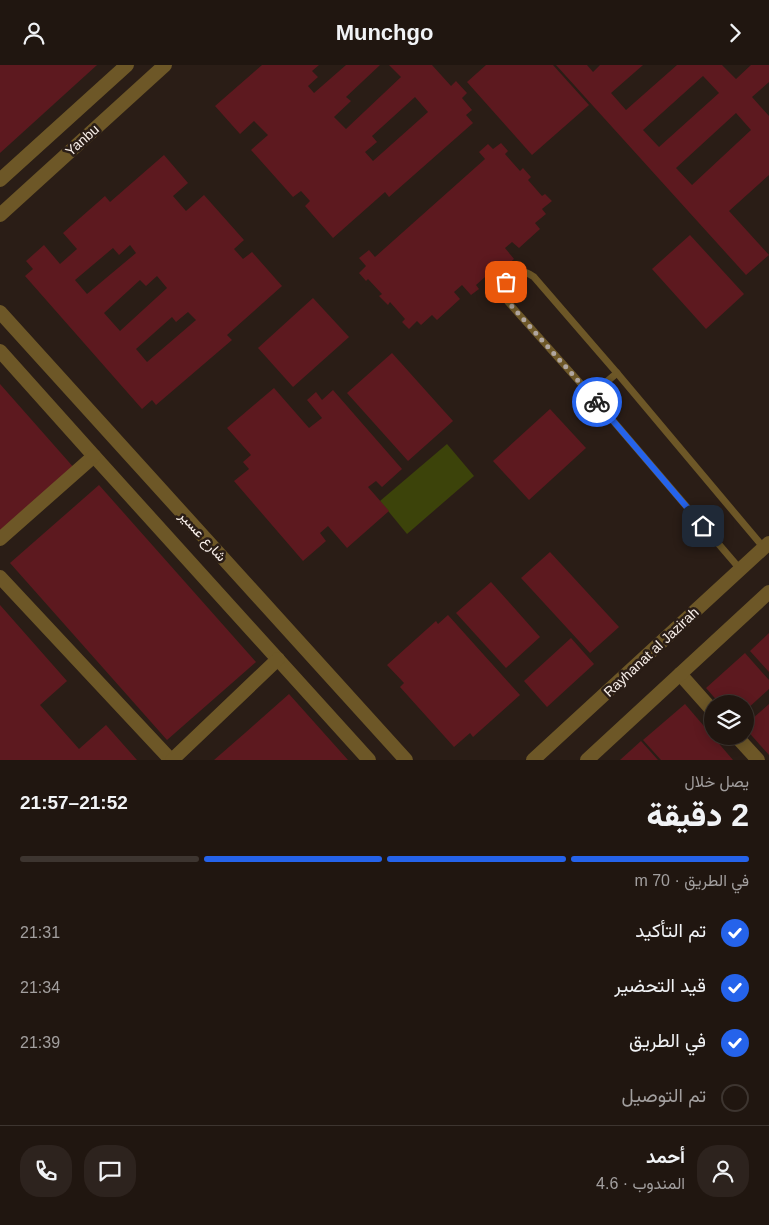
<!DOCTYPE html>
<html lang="ar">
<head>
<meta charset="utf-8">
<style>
	body { margin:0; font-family:Arial,Vazirmatn,sans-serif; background:#2d231e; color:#f1f3f6; direction:rtl; height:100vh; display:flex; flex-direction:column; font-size:19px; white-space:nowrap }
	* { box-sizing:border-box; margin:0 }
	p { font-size:16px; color:#a29f9f }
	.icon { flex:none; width:28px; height:28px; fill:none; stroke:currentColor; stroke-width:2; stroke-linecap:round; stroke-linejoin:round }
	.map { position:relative; height:695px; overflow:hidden; direction:ltr }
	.side { display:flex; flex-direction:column; background:#201610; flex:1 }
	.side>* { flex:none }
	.tools { position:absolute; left:704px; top:630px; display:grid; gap:10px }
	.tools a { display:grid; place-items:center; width:50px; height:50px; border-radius:50%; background:#201610; box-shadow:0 2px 12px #0003,0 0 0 1px #3d3530; font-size:25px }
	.pin { position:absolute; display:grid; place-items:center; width:42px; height:42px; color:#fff; margin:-21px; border-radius:10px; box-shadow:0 2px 8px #0006 }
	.courier { position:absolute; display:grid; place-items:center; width:50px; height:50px; margin:-25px; border:4px solid #2563eb; border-radius:50%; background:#fff; color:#222; box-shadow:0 1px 6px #0007 }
	.summary em { font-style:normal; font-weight:800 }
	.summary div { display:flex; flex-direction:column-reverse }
	.summary { display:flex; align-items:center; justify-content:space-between; height:85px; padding:0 20px }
	h1 { font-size:32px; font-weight:800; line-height:38px }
	.bar { display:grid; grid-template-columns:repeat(4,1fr); gap:8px 5px; align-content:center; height:60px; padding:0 20px }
	.bar i { height:6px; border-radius:4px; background:#3d3530 }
	.bar .on { background:#2563eb }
	.bar p { grid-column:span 4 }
	.line { display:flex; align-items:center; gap:12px; padding:0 20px; border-top:1px solid #3d3530 }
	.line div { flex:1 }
	.round { display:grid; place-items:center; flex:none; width:52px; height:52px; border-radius:20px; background:#2d231e }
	ol { padding:0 20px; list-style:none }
	li { display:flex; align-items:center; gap:15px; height:55px }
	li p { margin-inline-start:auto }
	li .icon { padding:5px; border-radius:50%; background:#2563eb; color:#fff; stroke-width:4 }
	li:last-child { color:#a29f9f }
	li i { width:28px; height:28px; border:2px solid #3d3530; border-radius:50% }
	header { display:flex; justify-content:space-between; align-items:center; height:65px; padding:0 20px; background:#201610; font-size:22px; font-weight:800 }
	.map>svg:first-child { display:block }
	.pitch { fill:#3c430a }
	.building { fill:#5d191f; fill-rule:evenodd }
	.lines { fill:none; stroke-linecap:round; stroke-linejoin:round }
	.service { stroke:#6d5727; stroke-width:7 }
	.minor { stroke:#6d5727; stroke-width:14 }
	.done { stroke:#b0a6a0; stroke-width:5; stroke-dasharray:0 9 }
	.route { stroke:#2563eb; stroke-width:6 }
	.labels { text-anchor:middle; stroke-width:5; stroke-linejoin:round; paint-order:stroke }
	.street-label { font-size:14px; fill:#f8efea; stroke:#2a1d16 }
</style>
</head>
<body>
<header><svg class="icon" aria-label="forward" viewBox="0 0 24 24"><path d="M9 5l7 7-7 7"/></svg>Munchgo<svg class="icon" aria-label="person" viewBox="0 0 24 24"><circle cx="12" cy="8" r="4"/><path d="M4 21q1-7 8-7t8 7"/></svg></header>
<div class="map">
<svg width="769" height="695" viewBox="0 0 769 695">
	<rect width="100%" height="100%" fill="#2a1d16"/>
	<path class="pitch" d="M 447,379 L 474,411 L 407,469 L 380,436 Z"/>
	<g class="building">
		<path d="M 0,0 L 97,0 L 0,88 Z"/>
		<path d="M 262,0 L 319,0 L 312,6 L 318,12 L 308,21 L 314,28 L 346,0 L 380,0 L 346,32 L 351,36 L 334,52 L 346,64 L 401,12 L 389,0 L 432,0 L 451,21 L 456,16 L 467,28 L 462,33 L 472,45 L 466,50 L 473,58 L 389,132 L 385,127 L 333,173 L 305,141 L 310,136 L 301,126 L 293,132 L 251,85 L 268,70 L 254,56 L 240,69 L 215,41 ZM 415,32 L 428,47 L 373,96 L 365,87 L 377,77 L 372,71 Z"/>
		<path d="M 486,0 L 553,0 L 589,40 L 532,90 L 467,17 Z"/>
		<path d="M 556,0 L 587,0 L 593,7 L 600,0 L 643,0 L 611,28 L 626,45 L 677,0 L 722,0 L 736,14 L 751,0 L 769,0 L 769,17 L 752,32 L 769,51 L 769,110 L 729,146 L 769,190 L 746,210 ZM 703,11 L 719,28 L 659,82 L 643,65 ZM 736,48 L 751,65 L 692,120 L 676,103 Z"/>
		<path d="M 501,78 L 508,86 L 505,89 L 520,106 L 523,103 L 531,112 L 528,115 L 542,131 L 545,129 L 552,136 L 542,144 L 546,149 L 535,158 L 540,164 L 519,183 L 512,177 L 505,183 L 514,194 L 505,202 L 501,198 L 476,220 L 479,224 L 471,230 L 462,220 L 454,227 L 460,234 L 437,255 L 432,250 L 421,260 L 417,256 L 409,264 L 402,257 L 405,254 L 390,237 L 388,240 L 379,231 L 382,229 L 368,214 L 366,216 L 359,208 L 366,201 L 359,193 L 369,185 L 375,192 L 485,94 L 479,87 L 488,79 L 493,84 Z"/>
		<path d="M 164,90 L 188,118 L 173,131 L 186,146 L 204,130 L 244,175 L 234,184 L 243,194 L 252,187 L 282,221 L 227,270 L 232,275 L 156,340 L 152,335 L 142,344 L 25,211 L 33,204 L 26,196 L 44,180 L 60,199 L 77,184 L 63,168 L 105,131 L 110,137 ZM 130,180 L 136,188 L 87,229 L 75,215 L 113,183 L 119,190 ZM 157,211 L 167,223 L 120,266 L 104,248 L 140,215 L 146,221 ZM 188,247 L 196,255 L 147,297 L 136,284 L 172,252 L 176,257 Z"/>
		<path d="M 690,170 L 744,229 L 706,264 L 652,204 Z"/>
		<path d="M 313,233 L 349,272 L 293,322 L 258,283 Z"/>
		<path d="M 392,288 L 453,356 L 408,396 L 347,328 Z"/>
		<path d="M 0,319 L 75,404 L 0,470 Z"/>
		<path d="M 274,323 L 309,363 L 322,353 L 307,335 L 316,327 L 322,335 L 333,325 L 402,404 L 382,422 L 376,416 L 368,422 L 389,446 L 347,483 L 328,461 L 320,468 L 326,476 L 303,496 L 234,416 L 249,404 L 243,397 L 251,390 L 227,363 Z"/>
		<path d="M 550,344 L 586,383 L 529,435 L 493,396 Z"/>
		<path d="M 99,420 L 256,597 L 167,675 L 10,498 Z"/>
		<path d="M 550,487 L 619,562 L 590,588 L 521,513 Z"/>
		<path d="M 491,517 L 540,572 L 506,603 L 456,548 Z"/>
		<path d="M 0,540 L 67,616 L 40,640 L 79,684 L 106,660 L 137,695 L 0,695 Z"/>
		<path d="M 448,550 L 520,630 L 473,672 L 470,668 L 454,682 L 400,622 L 404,618 L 387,600 L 436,556 L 438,559 Z"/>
		<path d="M 769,568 L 769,607 L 750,586 Z"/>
		<path d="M 571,573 L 594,599 L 547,642 L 524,616 Z"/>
		<path d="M 745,588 L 769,615 L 769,624 L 745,646 L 745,639 L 720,639 L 706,623 Z"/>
		<path d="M 289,629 L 348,695 L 214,695 L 245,668 Z"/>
		<path d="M 685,639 L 733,695 L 661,695 L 643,675 Z"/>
		<path d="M 769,639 L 769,690 L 745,663 L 745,660 Z"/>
		<path d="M 641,676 L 658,695 L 620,695 Z"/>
	</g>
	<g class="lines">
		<g class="service">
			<path d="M 591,330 L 617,308"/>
			<path d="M 740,504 L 591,330 L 508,237 C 502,227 501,220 512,212 C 515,210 519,207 523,207 C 527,207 531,210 534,212 L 617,308 L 764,483"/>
		</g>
		<g class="minor">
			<path d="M 0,115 L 127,0"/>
			<path d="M 0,150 L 165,0"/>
			<path d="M 0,247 L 406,695"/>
			<path d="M 0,286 L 94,391 L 369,695"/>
			<path d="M 0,474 L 94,391"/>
			<path d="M 0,512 L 171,695"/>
			<path d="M 680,609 L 712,645"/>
			<path d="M 736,671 L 758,695"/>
			<path d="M 172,695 L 278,594"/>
			<path d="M 533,695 L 769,478"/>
			<path d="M 587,695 L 769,527"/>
		</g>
	</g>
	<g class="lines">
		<path class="done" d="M 506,217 C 502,225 504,230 508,237 L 597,337"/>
		<path class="route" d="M 597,337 L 703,461"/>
	</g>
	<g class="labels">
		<g class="street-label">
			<text transform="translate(82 75) rotate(-42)" y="5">Yanbu</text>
			<text transform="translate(203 471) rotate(48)" y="5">شارع عسير</text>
			<text transform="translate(651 587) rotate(-43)" y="5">Rayhanat al Jazirah</text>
		</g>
	</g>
</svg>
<div class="tools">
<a><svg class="icon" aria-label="layers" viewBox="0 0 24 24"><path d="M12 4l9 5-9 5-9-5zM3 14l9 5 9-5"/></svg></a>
</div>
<div class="pin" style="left:506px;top:217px;background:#ea580c"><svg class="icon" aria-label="bag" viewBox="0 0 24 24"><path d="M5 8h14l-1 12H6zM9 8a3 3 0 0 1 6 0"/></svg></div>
<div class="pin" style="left:703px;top:461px;background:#1f2937"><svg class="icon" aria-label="home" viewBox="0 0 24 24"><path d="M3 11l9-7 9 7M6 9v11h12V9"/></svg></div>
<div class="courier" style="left:597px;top:337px"><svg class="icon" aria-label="bike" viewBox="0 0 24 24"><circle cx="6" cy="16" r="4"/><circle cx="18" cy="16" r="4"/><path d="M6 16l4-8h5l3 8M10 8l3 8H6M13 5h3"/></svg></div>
</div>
<section class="side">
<div class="summary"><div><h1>2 دقيقة</h1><p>يصل خلال</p></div><em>21:52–21:57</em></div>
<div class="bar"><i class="on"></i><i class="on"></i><i class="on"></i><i></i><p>في الطريق · 70 m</p></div>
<ol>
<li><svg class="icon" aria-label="check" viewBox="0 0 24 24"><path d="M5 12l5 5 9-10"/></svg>تم التأكيد<p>21:31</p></li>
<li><svg class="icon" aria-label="check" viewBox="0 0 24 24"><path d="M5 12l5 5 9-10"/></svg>قيد التحضير<p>21:34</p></li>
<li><svg class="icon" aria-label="check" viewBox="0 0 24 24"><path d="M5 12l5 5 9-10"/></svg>في الطريق<p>21:39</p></li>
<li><i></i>تم التوصيل</li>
</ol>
<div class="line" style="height:90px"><a class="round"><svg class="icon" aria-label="person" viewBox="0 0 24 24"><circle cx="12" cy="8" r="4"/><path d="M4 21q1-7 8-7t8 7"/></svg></a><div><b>أحمد</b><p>المندوب · 4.6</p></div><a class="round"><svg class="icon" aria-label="chat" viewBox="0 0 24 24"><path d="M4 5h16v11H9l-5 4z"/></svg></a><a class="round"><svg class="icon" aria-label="phone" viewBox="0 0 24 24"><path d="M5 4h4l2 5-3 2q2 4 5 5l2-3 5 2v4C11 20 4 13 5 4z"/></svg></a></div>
</section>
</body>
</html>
